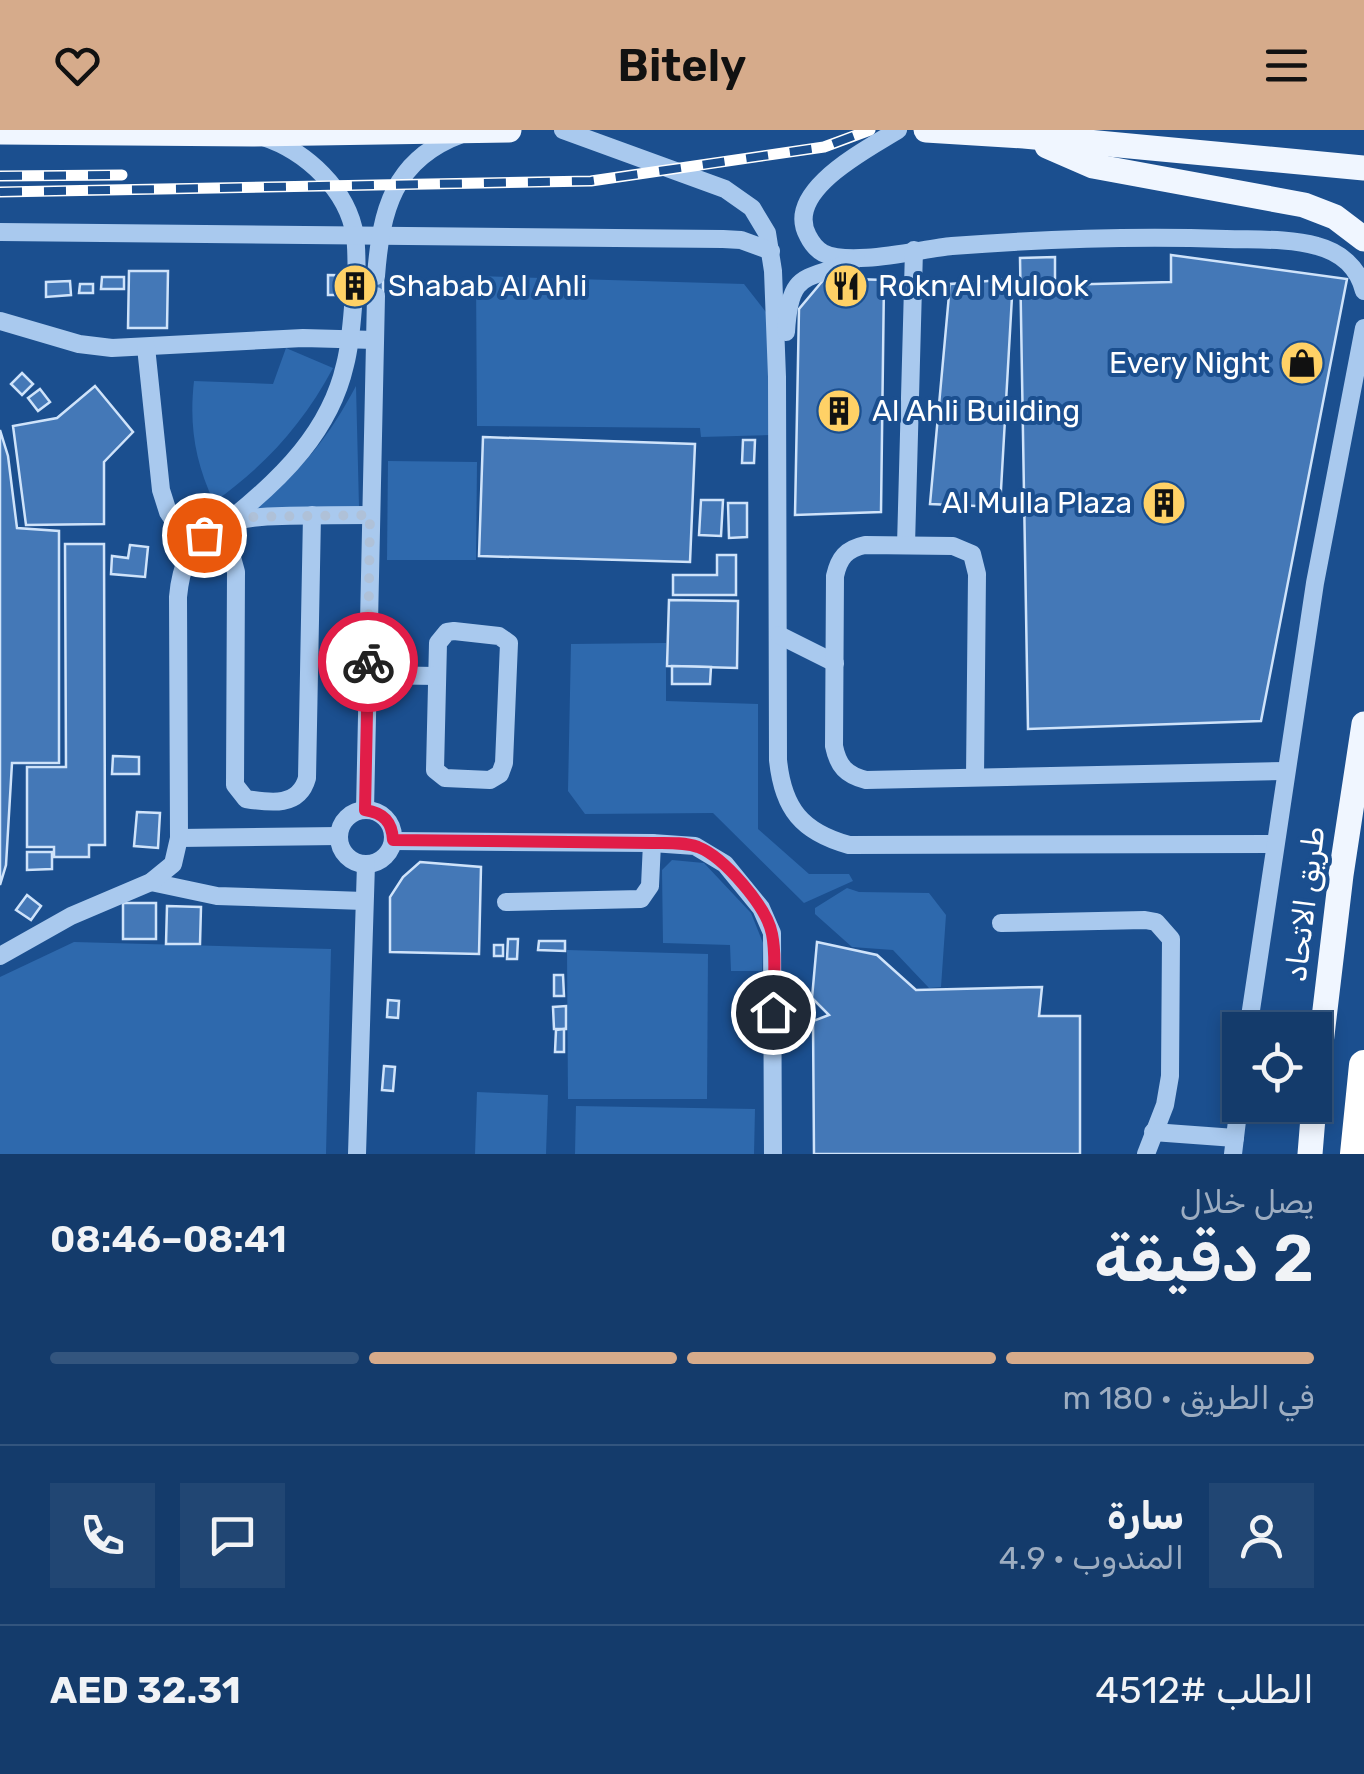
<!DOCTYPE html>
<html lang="ar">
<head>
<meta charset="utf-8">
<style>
	body { margin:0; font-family:Rubik,Vazirmatn,sans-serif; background:#214673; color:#f1f3f6; direction:rtl; height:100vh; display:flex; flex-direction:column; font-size:38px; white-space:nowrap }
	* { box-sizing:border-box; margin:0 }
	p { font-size:32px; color:#9dadc1 }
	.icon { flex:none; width:55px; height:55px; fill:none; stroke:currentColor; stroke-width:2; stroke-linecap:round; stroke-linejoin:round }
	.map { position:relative; height:1024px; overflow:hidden; direction:ltr }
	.sheet { display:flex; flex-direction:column; background:#143b6b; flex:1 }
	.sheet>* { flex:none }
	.controls { position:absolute; left:1222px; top:882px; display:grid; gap:20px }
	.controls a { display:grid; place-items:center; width:110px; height:110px; border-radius:0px; background:#143b6b; box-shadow:0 5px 15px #0003,0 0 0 2px #33557e; font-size:50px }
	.pin { position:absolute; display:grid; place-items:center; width:85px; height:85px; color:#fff; margin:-42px; border:5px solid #fff; border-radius:50%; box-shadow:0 2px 10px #0007 }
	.courier { position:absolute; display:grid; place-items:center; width:100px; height:100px; margin:-50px; border:8px solid #e11d48; border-radius:50%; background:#fff; color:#222; box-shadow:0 2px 12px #0007 }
	.overview em { font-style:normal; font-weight:600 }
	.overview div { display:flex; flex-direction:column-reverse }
	.overview { display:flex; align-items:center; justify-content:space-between; height:170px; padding:0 50px }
	h1 { font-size:65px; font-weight:600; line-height:75px }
	.bar { display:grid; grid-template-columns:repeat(4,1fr); gap:15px 10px; align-content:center; height:120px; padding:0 50px }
	.bar i { height:12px; border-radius:8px; background:#33557e }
	.bar .selected { background:#d6ab8b }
	.bar p { grid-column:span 4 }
	.line { display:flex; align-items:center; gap:25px; padding:0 50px; border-top:2px solid #33557e }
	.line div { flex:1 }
	.round { display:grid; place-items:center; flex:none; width:105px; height:105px; border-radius:0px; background:#214673 }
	header { display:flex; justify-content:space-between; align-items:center; height:130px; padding:0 50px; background:#d6ab8b; color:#111; font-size:45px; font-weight:600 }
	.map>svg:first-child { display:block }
	.green { fill:#2e69ad }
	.building { fill:#4478b7; stroke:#cfe3fa; stroke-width:2.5 }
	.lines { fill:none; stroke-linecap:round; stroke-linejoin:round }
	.minor { stroke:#a9c9ee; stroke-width:18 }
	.major { stroke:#f0f6ff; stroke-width:25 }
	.highway { stroke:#fff; stroke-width:30 }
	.rail-casing { stroke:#fff; stroke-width:11 }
	.rail { stroke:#1b4f8f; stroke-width:8; stroke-dasharray:22; stroke-linecap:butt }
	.done { stroke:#afc1d8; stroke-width:10; stroke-dasharray:0 18 }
	.route { stroke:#e11d48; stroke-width:12 }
	.labels { text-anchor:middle; stroke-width:8; stroke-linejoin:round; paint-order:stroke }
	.poi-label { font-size:30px; fill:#fff; stroke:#1b4f8f; text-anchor:start }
	.street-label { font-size:30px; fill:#fff; stroke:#1b4f8f }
</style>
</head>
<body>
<header><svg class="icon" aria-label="menu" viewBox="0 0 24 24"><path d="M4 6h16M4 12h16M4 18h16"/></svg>Bitely<svg class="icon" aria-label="heart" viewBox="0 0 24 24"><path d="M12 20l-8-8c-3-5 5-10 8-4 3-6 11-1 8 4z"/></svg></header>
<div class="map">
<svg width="1364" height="1024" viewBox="0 0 1364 1024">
	<rect width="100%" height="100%" fill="#1b4f8f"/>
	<g class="green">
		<path d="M 476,146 L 744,154 L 769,186 L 771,305 L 701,307 L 700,298 L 477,296 Z"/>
		<path d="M 286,218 L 333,238 C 303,294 265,336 214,372 C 195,332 189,295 194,251 L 273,254 Z"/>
		<path d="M 356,256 L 359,377 L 257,379 L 255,376 C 301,343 330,305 356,256 Z"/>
		<path d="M 388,331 L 477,332 L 476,430 L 387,430 Z"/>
		<path d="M 666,513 L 666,571 L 758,574 L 758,699 L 809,744 L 849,744 L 853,751 L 804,773 L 713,683 L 585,684 L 568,661 L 571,514 Z"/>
		<path d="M 672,730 L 704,733 L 751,783 L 763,813 L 762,841 L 731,841 L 730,815 L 663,813 L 662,740 Z"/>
		<path d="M 847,758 L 859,762 L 929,763 L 946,785 L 941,857 L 929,858 L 893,820 L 852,817 L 815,784 L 815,778 Z"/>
		<path d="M 74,812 L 331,819 L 326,1024 L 0,1024 L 0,847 Z"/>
		<path d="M 567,820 L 708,824 L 707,969 L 568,969 Z"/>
		<path d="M 477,962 L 548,965 L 546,1024 L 475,1024 Z"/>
		<path d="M 576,976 L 755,979 L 754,1024 L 575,1024 Z"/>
	</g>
	<g class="building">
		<path d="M 1171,125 L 1347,149 L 1261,591 L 1028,599 L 1020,128 L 1055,127 L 1055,155 L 1171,152 Z"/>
		<path d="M 129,141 L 168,141 L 167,198 L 128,198 Z"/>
		<path d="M 328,145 L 383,146 L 383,165 L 328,165 Z"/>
		<path d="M 102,147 L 124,147 L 124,159 L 101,159 Z"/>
		<path d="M 825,148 L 884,150 L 881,382 L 795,385 L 799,179 Z"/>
		<path d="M 1013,149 L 1000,377 L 930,374 L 950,154 Z"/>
		<path d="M 70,151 L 71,165 L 46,167 L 46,152 Z"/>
		<path d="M 80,154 L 93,154 L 93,163 L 79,163 Z"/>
		<path d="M 22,243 L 33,254 L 22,265 L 11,254 Z"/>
		<path d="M 95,256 L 133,302 L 104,332 L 104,394 L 26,395 L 13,296 L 57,288 Z"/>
		<path d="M 40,259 L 50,272 L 38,281 L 28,268 Z"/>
		<path d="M 0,300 L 8,326 L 17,398 L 59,401 L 59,633 L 12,633 L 6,735 L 0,755 Z"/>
		<path d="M 483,307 L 695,314 L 690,432 L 479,426 Z"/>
		<path d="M 743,310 L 755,310 L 754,333 L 742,333 Z"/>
		<path d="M 701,370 L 723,370 L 721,406 L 699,405 Z"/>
		<path d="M 728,373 L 747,373 L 747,407 L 729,408 Z"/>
		<path d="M 65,414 L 104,414 L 105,715 L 89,715 L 89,727 L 54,727 L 54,717 L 27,717 L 27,637 L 66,637 Z"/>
		<path d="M 130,415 L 148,417 L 145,447 L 111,444 L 112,426 L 128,428 Z"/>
		<path d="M 717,425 L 736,425 L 736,465 L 673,465 L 673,445 L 717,445 Z"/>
		<path d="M 669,470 L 738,471 L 737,538 L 667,536 Z"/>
		<path d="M 672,536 L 711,537 L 710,554 L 672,554 Z"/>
		<path d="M 113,626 L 139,627 L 139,644 L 112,644 Z"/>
		<path d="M 137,682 L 160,683 L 158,718 L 134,716 Z"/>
		<path d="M 27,722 L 52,722 L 52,739 L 27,740 Z"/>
		<path d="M 420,732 L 481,737 L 479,824 L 390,822 L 390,767 L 403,747 Z"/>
		<path d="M 27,765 L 41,776 L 31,790 L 16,780 Z"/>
		<rect x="123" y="773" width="33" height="36"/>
		<path d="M 167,776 L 201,777 L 200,814 L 166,814 Z"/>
		<path d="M 508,809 L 518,809 L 517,829 L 507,829 Z"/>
		<path d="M 539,811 L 565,811 L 565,821 L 538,820 Z"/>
		<path d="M 817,812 L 877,825 L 916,860 L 1042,857 L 1039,886 L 1080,886 L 1080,1024 L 814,1024 L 813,891 L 829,885 L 812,868 Z"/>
		<rect x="494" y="815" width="9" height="11"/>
		<path d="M 554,845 L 563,845 L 564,866 L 554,866 Z"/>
		<path d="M 388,870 L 399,871 L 398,888 L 387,887 Z"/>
		<path d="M 566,876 L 566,899 L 554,899 L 553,877 Z"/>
		<path d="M 564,899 L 564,922 L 555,922 L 556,900 Z"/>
		<path d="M 384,936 L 395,937 L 393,961 L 382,960 Z"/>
	</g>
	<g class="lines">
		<g class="minor">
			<path d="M 563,0 L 725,59 L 752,78 L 767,103 L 773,141 L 777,247 L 778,630 C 783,679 802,702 849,715 L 1274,714"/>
			<path d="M 898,0 C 868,19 783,61 808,106 C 811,112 816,119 823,123 C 851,137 920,119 952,116 C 1043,109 1135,106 1226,109 C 1256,110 1289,108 1317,116 C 1340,122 1358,137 1364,161"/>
			<path d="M 263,7 C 306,21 348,60 355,106 C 357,119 356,133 357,146"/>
			<path d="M 0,102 L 723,109 L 741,110 L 771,121"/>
			<path d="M 376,146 C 381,81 393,29 462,4"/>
			<path d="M 0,191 L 79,214 L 112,218 L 303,208 L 375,210"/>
			<path d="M 786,202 C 790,135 809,153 856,129"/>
			<path d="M 146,217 L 161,360 L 168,382 L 191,417"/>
			<path d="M 231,389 C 282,348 330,301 345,235 C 351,212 352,188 354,165"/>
			<path d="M 217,397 L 231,424 L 236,442 L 235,655 L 246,669 C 271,673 299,677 307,648 L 312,385"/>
			<path d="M 906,415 L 914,120"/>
			<path d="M 454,501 L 499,506 L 509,513 L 504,633 L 500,644 L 490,650 L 445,648 L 435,640 L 438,513 L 447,502 Z"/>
			<path d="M 779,505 L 835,533"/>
			<path d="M 368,545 L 437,546"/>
			<path d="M 975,647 L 977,444 L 972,424 L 953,416 L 865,415 C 846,419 839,428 835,446 L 834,616 C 838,636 846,645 866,650 L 1285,641"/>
			<path d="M 365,680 L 376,166"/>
			<circle cx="366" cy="707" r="27"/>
			<path d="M 179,708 L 339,706"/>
			<path d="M 393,711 L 652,713 L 695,716 L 725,734 L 761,778 L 772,803 L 773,1024"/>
			<path d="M 151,752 L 217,766 L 364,771"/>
			<path d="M 506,772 L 641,769 L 650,756 L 652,713"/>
			<path d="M 1001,793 L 1145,790 L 1156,792 L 1171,809 L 1170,946 L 1165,975 L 1146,1024"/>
			<path d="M 0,826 L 71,786 L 151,752 L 173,734 L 179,708 L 178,467 C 184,399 221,387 282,386 C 311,385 340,385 369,385"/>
			<path d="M 1248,900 L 1315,453 L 1364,198"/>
			<path d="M 1153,1002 L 1235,1008"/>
			<path d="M 357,1024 L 366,734"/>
			<path d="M 1233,1024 L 1240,966"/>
		</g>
		<g class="major">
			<path d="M 926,0 L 1024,6 L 1364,38"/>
			<path d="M 0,2 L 253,4 L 509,0"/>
			<path d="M 1047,16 L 1093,36 L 1304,75 L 1335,87 L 1364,109"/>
			<path d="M 1315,964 L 1341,745 L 1364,594"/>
			<path d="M 1310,1024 L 1314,975"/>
		</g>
		<path class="highway" d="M 1355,1024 L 1364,935"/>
		<defs>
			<g id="rail">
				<path d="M 0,46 L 122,45"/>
				<path d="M 0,62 L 591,51 L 824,17 L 870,0"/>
			</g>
		</defs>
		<use href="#rail" class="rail-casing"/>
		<use href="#rail" class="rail"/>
	</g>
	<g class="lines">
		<path class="done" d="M 204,405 L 230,389 L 248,387 L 370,385 L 368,532"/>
		<path class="route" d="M 368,532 L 365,680 C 384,683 392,692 393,710 L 652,713 C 667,713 684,712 698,717 C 724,727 767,777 772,804 C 777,829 773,858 773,882"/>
	</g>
	<defs>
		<symbol id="building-disc" viewBox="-11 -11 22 22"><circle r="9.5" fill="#ffd166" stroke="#1b4f8f"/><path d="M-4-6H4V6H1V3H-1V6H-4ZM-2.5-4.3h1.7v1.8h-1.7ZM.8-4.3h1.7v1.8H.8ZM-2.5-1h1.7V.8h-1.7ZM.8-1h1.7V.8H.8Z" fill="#111"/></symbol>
		<symbol id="restaurant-disc" viewBox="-11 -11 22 22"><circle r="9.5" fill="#ffd166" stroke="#1b4f8f"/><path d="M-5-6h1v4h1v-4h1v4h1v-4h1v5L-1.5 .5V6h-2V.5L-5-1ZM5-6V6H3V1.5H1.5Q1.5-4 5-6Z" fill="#111"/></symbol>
		<symbol id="shop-disc" viewBox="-11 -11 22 22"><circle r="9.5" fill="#ffd166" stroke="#1b4f8f"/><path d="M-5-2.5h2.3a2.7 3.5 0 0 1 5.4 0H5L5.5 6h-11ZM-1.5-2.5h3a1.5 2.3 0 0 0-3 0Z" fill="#111"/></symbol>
	</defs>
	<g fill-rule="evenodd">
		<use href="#building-disc" x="330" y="131" width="50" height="50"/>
		<use href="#restaurant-disc" x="821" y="131" width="50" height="50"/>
		<use href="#shop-disc" x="1277" y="208" width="50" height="50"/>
		<use href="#building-disc" x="814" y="256" width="50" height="50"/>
		<use href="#building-disc" x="1139" y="348" width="50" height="50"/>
	</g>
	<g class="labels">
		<g class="poi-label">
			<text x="388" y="166">Shabab Al Ahli</text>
			<text x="878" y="166">Rokn Al Mulook</text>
			<text x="1270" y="243" text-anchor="end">Every Night</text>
			<text x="872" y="291">Al Ahli Building</text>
			<text x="1132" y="383" text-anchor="end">Al Mulla Plaza</text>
		</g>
		<g class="street-label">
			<text transform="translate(1305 774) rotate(-83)" y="10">طريق الاتحاد</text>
		</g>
	</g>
</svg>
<div class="controls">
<a><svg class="icon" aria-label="locate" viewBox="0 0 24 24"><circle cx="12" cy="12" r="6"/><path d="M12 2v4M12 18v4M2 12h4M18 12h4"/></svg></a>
</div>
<div class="pin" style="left:204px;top:405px;background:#ea580c"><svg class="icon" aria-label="bag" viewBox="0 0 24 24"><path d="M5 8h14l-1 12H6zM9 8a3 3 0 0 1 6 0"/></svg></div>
<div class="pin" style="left:773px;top:882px;background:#1f2937"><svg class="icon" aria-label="home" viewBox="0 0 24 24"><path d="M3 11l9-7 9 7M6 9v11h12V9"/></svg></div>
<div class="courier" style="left:368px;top:532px"><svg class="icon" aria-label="bike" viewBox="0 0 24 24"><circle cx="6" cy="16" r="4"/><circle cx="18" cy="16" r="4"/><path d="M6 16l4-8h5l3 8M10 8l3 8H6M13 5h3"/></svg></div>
</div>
<section class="sheet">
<div class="overview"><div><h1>2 دقيقة</h1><p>يصل خلال</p></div><em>08:41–08:46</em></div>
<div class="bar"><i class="selected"></i><i class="selected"></i><i class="selected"></i><i></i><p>في الطريق · 180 m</p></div>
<div class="line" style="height:180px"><a class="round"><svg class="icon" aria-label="person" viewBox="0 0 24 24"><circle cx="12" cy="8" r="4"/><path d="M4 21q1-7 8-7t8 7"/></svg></a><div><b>سارة</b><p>المندوب · 4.9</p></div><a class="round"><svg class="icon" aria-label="chat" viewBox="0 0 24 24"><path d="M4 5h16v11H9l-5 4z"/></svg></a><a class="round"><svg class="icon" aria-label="phone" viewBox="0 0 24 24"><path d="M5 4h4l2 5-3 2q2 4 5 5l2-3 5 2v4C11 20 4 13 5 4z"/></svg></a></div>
<div class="line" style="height:130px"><div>الطلب #4512</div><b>AED 32.31</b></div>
</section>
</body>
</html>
